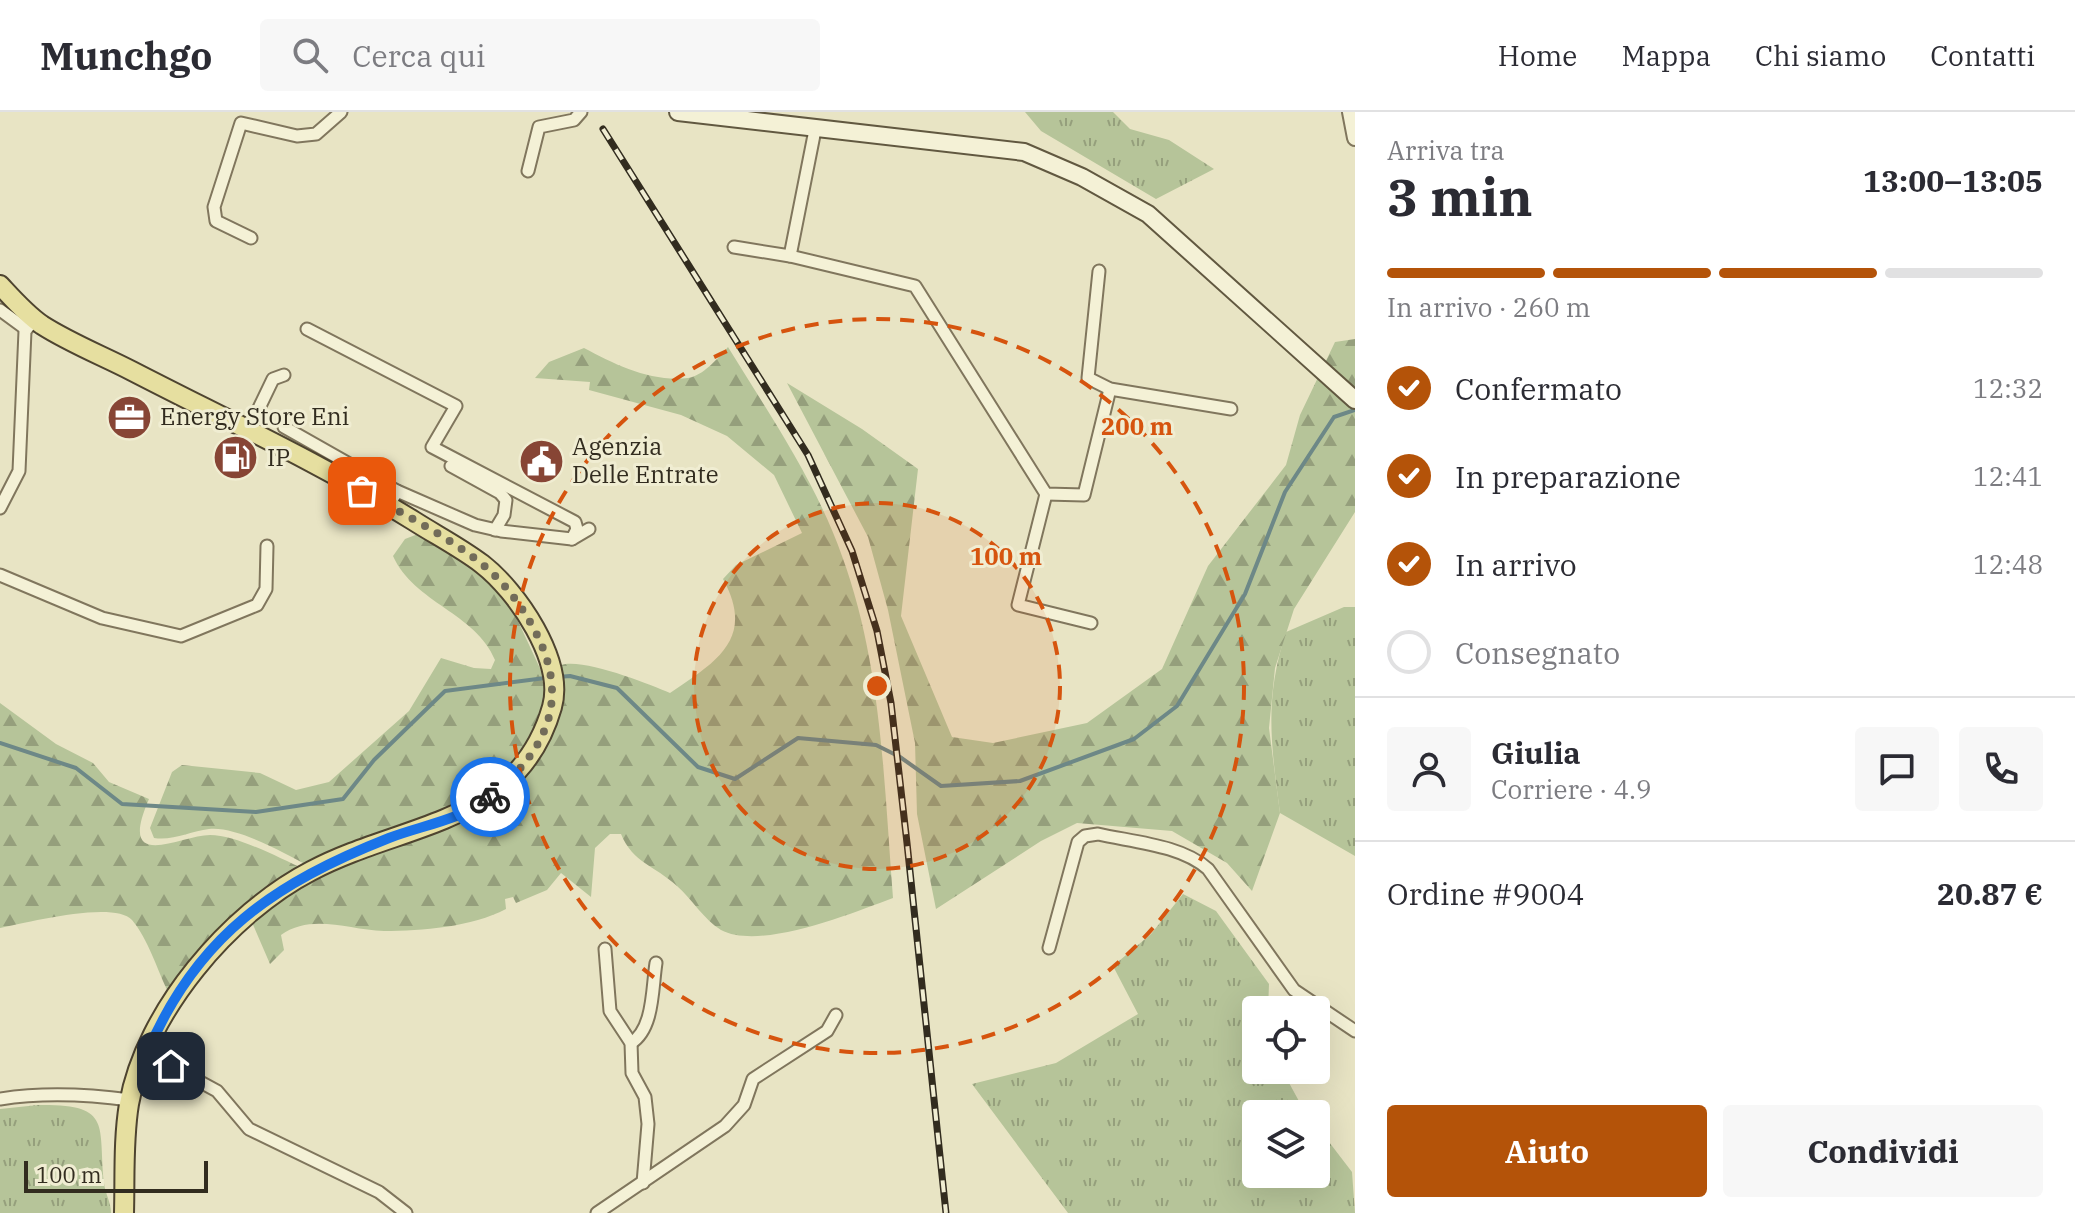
<!DOCTYPE html>
<html lang="it">
<head>
<meta charset="utf-8">
<style>
	body { margin:0; font-family:"IBM Plex Serif",serif; background:#f7f7f7; color:#2b2b33; height:100vh; display:flex; flex-direction:column; font-size:30px; white-space:nowrap }
	* { box-sizing:border-box; margin:0 }
	p { font-size:26px; color:#7c7c81 }
	.icon { flex:none; width:44px; height:44px; fill:none; stroke:currentColor; stroke-width:2; stroke-linecap:round; stroke-linejoin:round }
	.map { position:relative; flex:1; overflow:hidden }
	.panel { display:flex; flex-direction:column; background:#fff; width:720px }
	.panel>* { flex:none }
	.fabs { position:absolute; left:1242px; top:884px; display:grid; gap:16px }
	.fabs a { display:grid; place-items:center; width:88px; height:88px; border-radius:8px; background:#fff; box-shadow:0 8px 32px #0002; font-size:40px }
	.scale { position:absolute; left:24px; bottom:20px; width:184px; box-sizing:border-box; padding-left:8px; border:4px solid #322c1f; border-top:0; font-size:22px; line-height:28px; white-space:nowrap; color:#322c1f; -webkit-text-stroke:6px #f0edd2; paint-order:stroke }
	.pin { position:absolute; display:grid; place-items:center; width:68px; height:68px; color:#fff; margin:-34px; border-radius:16px; box-shadow:0 4px 12px #0006 }
	.courier { position:absolute; display:grid; place-items:center; width:80px; height:80px; margin:-40px; border:6px solid #1a73e8; border-radius:50%; background:#fff; color:#222; box-shadow:0 2px 10px #0007 }
	.headline em { font-style:normal; font-weight:700 }
	.headline div { display:flex; flex-direction:column-reverse }
	.headline { display:flex; align-items:center; justify-content:space-between; height:136px; padding:0 32px }
	h1 { font-size:52px; font-weight:700; line-height:60px }
	.bar { display:grid; grid-template-columns:repeat(4,1fr); gap:12px 8px; align-content:center; height:96px; padding:0 32px }
	.bar i { height:10px; border-radius:6px; background:#e1e1e2 }
	.bar .current { background:#b45309 }
	.bar p { grid-column:span 4 }
	.line { display:flex; align-items:center; gap:20px; padding:0 32px; border-top:2px solid #e1e1e2 }
	.line div { flex:1 }
	.round { display:grid; place-items:center; flex:none; width:84px; height:84px; border-radius:8px; background:#f7f7f7 }
	ol { padding:0 32px; list-style:none }
	li { display:flex; align-items:center; gap:24px; height:88px }
	li p { margin-inline-start:auto }
	li .icon { padding:8px; border-radius:50%; background:#b45309; color:#fff; stroke-width:4 }
	li:last-child { color:#7c7c81 }
	li i { width:44px; height:44px; border:4px solid #e1e1e2; border-radius:50% }
	.action { display:flex; gap:16px; margin-top:auto; padding:16px 32px }
	.action a { flex:1; height:92px; border-radius:8px; background:#b45309; color:#fff; font-size:32px; font-weight:700; line-height:92px; text-align:center }
	.action a+a { background:#f7f7f7; color:#2b2b33 }
	header { display:flex; align-items:center; gap:48px; box-sizing:border-box; height:112px; padding:0 40px; background:#fff; border-bottom:2px solid #e1e1e2 }
	header strong { font-size:38px }
	nav { display:flex; gap:44px; margin-inline-start:auto; font-size:28px }
	.search { width:560px; height:72px; background:#f7f7f7; display:flex; align-items:center; gap:20px; box-sizing:border-box; padding:0 28px; border-radius:8px; color:#7c7c81; font-size:30px }
	main { display:flex; flex:1; min-height:0 }
	.map>svg:first-child { display:block }
	.grass { fill:url(#grass-tufts) }
	.forest { fill:url(#forest-firs) }
	.lines { fill:none; stroke-linecap:round; stroke-linejoin:round }
	.stream { stroke:#6d8887; stroke-width:4 }
	.minor-casing { stroke:#80765d; stroke-width:15 }
	.tertiary-casing { stroke:#80765d; stroke-width:18 }
	.secondary-casing { stroke:#615840; stroke-width:20 }
	.primary-casing { stroke:#4e4430; stroke-width:22 }
	.minor { stroke:#f4f1d6; stroke-width:11 }
	.tertiary { stroke:#f4f1d6; stroke-width:14 }
	.secondary { stroke:#f4f1d6; stroke-width:16 }
	.primary { stroke:#e6dfa0; stroke-width:18 }
	.rail-casing { stroke:#322c1f; stroke-width:7 }
	.rail { stroke:#f0edd2; stroke-width:4; stroke-dasharray:12; stroke-linecap:butt }
	.done { stroke:#726c59; stroke-width:8; stroke-dasharray:0 14.4 }
	.route { stroke:#1a73e8; stroke-width:10 }
	.ring { fill:none; stroke:#d6540e; stroke-width:4; stroke-dasharray:14 10 }
	.labels { text-anchor:middle; stroke-width:6; stroke-linejoin:round; paint-order:stroke }
	.poi-label { font-size:24px; fill:#322c1f; stroke:#f0edd2; text-anchor:start }
	.centre { fill:#d6540e; stroke:#f0edd2; stroke-width:4 }
	.ring-label { font-size:24px; text-anchor:middle; font-weight:bold; fill:#d6540e; stroke:#f0edd2; stroke-width:6; stroke-linejoin:round; paint-order:stroke }
</style>
</head>
<body>
<header>
<strong>Munchgo</strong>
<div class="search"><svg class="icon" aria-label="search" viewBox="0 0 24 24"><circle cx="10" cy="10" r="6"/><path d="M15 15l6 6"/></svg>Cerca qui</div>
<nav><a>Home</a><a>Mappa</a><a>Chi siamo</a><a>Contatti</a></nav>
</header>
<main>
<div class="map">
<svg width="1355" height="1101" viewBox="0 0 1355 1101">
	<defs>
		<pattern id="grass-tufts" width="24" height="20" patternUnits="userSpaceOnUse" patternTransform="scale(2)"><rect width="24" height="20" fill="#b6c499"/><path d="M3 7l-1-3M5 7V3M7 7l1-3M15 17l-1-3M17 17v-4M19 17l1-3" fill="none" stroke="#959f7c"/></pattern>
		<pattern id="forest-firs" width="22" height="20" patternUnits="userSpaceOnUse" patternTransform="scale(2)"><rect width="22" height="20" fill="#b6c499"/><path d="M5 1l3.5 6h-7zM16 11l3.5 6h-7z" fill="#959f7c"/></pattern>
	</defs>
	<rect width="100%" height="100%" fill="#e8e4c4"/>
	<g class="grass">
		<path d="M 1025,0 L 1113,0 L 1130,17 L 1169,28 L 1214,57 L 1156,87 L 1041,19 Z"/>
		<path d="M 1344,495 L 1355,495 L 1355,744 L 1280,701 C 1271,632 1264,588 1286,520 Z"/>
		<path d="M 1183,782 L 1216,799 L 1269,872 L 1268,898 L 1256,898 L 1256,958 L 1282,958 L 1306,1002 L 1256,1002 L 1256,1062 L 1316,1062 L 1316,1013 L 1352,1060 L 1355,1101 L 1068,1101 L 972,972 L 1056,951 L 1138,902 L 1113,854 L 1151,822 Z"/>
		<path d="M 38,993 C 113,992 98,1012 104,1071 C 105,1081 111,1090 111,1101 L 0,1101 L 0,997 Z"/>
	</g>
	<g class="forest">
		<path d="M 1355,227 L 1355,400 L 1294,497 L 1275,556 L 1269,616 L 1280,701 L 1252,779 L 1227,751 L 1172,719 L 1077,711 L 1041,729 L 936,797 L 917,702 L 915,631 L 888,498 L 868,425 L 787,271 L 862,317 L 918,357 L 901,504 L 952,625 L 993,631 L 1087,611 L 1162,557 L 1208,454 L 1286,353 L 1300,303 L 1335,230 Z"/>
		<path d="M 728,235 C 769,302 816,370 842,444 C 882,553 884,672 893,786 C 852,801 761,839 721,818 C 704,808 692,787 677,774 C 654,753 633,751 621,722 L 610,722 L 595,736 L 591,785 L 561,761 L 547,778 L 516,791 L 513,785 L 505,787 L 506,797 C 472,815 422,819 384,819 C 348,818 312,801 281,823 L 284,838 L 270,852 L 251,808 L 315,765 L 397,731 L 465,709 L 510,678 L 559,554 C 579,544 648,572 670,581 C 716,550 756,527 723,467 L 736,453 L 802,421 L 774,363 L 727,324 L 681,303 L 589,278 L 590,270 L 535,266 L 549,250 L 584,236 C 616,253 650,270 688,266 C 703,264 718,246 728,235 Z"/>
		<path d="M 418,422 L 476,458 L 511,494 L 544,565 L 544,587 L 536,616 L 516,651 L 480,686 L 309,754 C 284,741 237,714 209,717 C 191,719 173,729 154,726 L 150,716 L 172,660 L 182,653 L 260,661 L 296,678 L 329,670 L 409,599 L 441,546 L 474,556 L 491,557 L 495,548 C 476,501 414,491 393,444 L 405,427 Z"/>
		<path d="M 0,591 L 56,632 L 93,651 L 109,670 L 149,687 C 116,762 181,723 210,723 C 237,723 279,746 304,757 L 168,880 C 157,857 148,827 132,808 C 114,788 25,811 0,816 Z"/>
	</g>
	<g class="lines">
		<g class="stream">
			<path d="M 558,565 L 570,564 L 617,576 L 698,655 L 735,667 L 798,626 L 876,633 L 900,645 L 941,674 L 1020,669 L 1134,627 L 1177,594 L 1245,482 L 1285,380 L 1334,305 L 1355,298"/>
			<path d="M 0,631 L 76,656 L 122,692 L 256,700 L 343,687 L 374,648 L 445,579 L 545,566"/>
		</g>
		<defs>
			<g id="minor">
				<path d="M 815,18 L 790,144 L 915,174 L 1046,382 L 1084,383 L 1110,277"/>
				<path d="M 528,59 L 539,15 L 574,8 L 581,0"/>
				<path d="M 251,126 L 216,109 L 214,95 L 241,11 L 297,24 L 316,22 L 341,0"/>
				<path d="M 734,135 L 790,144"/>
				<path d="M 1099,159 L 1088,266 L 1110,277 L 1231,297"/>
				<path d="M 0,198 L 26,217"/>
				<path d="M 307,217 L 456,294 L 432,335 L 575,410 L 577,417 L 572,427"/>
				<path d="M 284,315 L 397,379"/>
				<path d="M 248,319 L 273,267 L 284,263"/>
				<path d="M 451,354 L 500,381 L 506,388 L 504,403 L 495,418"/>
				<path d="M 1046,382 L 1018,493 L 1091,511"/>
				<path d="M 389,394 L 397,379 L 475,413 L 501,419 L 572,427 L 589,417"/>
				<path d="M 0,396 L 19,359 L 25,219 L 35,207"/>
				<path d="M 0,463 L 102,506 L 181,524 L 257,493 L 266,477 L 267,434"/>
				<path d="M 1049,836 L 1078,730 L 1085,724 L 1098,722 C 1133,730 1181,733 1208,757 L 1294,878 L 1355,919"/>
				<path d="M 605,837 L 610,899 L 631,931 L 632,961 L 645,985 L 648,1012 L 643,1071"/>
				<path d="M 631,931 C 654,917 652,876 656,851"/>
				<path d="M 147,941 L 217,979 L 249,1017 L 379,1080 L 406,1101"/>
				<path d="M 0,987 C 44,980 86,982 130,988"/>
				<path d="M 597,1101 L 725,1014 L 744,993 L 753,967 L 827,919 L 836,903"/>
			</g>
			<path id="tertiary" d="M 1350,0 L 1355,26"/>
			<path id="secondary" d="M 678,0 L 1024,40 L 1082,65 L 1148,102 L 1355,288"/>
			<path id="primary" d="M 0,173 C 13,187 26,202 42,213 C 70,231 103,244 132,259 C 227,308 324,353 414,409 C 436,423 461,436 482,452 C 517,479 565,549 552,595 C 518,714 403,710 311,759 C 230,801 145,900 129,992 C 123,1028 125,1065 124,1101"/>
		</defs>
		<use href="#minor" class="minor-casing"/>
		<use href="#tertiary" class="tertiary-casing"/>
		<use href="#secondary" class="secondary-casing"/>
		<use href="#primary" class="primary-casing"/>
		<use href="#minor" class="minor"/>
		<use href="#tertiary" class="tertiary"/>
		<use href="#secondary" class="secondary"/>
		<use href="#primary" class="primary"/>
		<defs>
			<path id="rail" d="M 603,17 L 808,343 L 852,439 L 877,519 L 891,591 L 907,731 L 946,1101"/>
		</defs>
		<use href="#rail" class="rail-casing"/>
		<use href="#rail" class="rail"/>
	</g>
	<g class="lines">
		<path class="done" d="M 362,379 C 402,401 447,424 482,452 C 505,471 522,494 535,519 C 571,588 547,638 490,685"/>
		<path class="route" d="M 171,954 L 147,941 C 197,823 275,771 389,726 C 423,713 461,708 490,685"/>
	</g>
	<circle cx="877" cy="574" r="183" fill="#d6540e" fill-opacity=".12"/>
	<g class="ring">
		<circle cx="877" cy="574" r="183"/>
		<circle cx="877" cy="574" r="367"/>
	</g>
	<defs>
		<symbol id="office-disc" viewBox="-11 -11 22 22"><circle r="9.5" fill="#874535" stroke="#f0edd2"/><path d="M-6-3h4V-5.5h4V-3h4V5H-6ZM-1-4.5V-3h2v-1.5ZM-6 0V1H6V0Z" fill="#fff"/></symbol>
		<symbol id="fuel-disc" viewBox="-11 -11 22 22"><circle r="9.5" fill="#874535" stroke="#f0edd2"/><path d="M-5.5-6h7V0h2V4h1.3V-2.5L3-4.5l.8-.8L6-3V5H2.5V1h-1V6h-7ZM-4.2-4.7v3.2H.2V-4.7Z" fill="#fff"/></symbol>
		<symbol id="civic-disc" viewBox="-11 -11 22 22"><circle r="9.5" fill="#874535" stroke="#f0edd2"/><path d="M-.6-6.5H3V-4.5H.6V-3L4-1V1h2V6H-6V1h2V-1L-.6-3ZM-1.2 2.5V6h2.4V2.5Z" fill="#fff"/></symbol>
	</defs>
	<g fill-rule="evenodd">
		<use href="#office-disc" x="104" y="280" width="51" height="51"/>
		<use href="#fuel-disc" x="210" y="320" width="51" height="51"/>
		<use href="#civic-disc" x="516" y="324" width="51" height="51"/>
	</g>
	<g class="labels">
		<g class="poi-label">
			<text x="160" y="313">Energy Store Eni</text>
			<text x="572" y="343">Agenzia<tspan x="572" dy="28">Delle Entrate</tspan></text>
			<text x="267" y="354">IP</text>
		</g>
	</g>
	<circle cx="877" cy="574" r="12" class="centre"/>
	<g class="ring-label">
		<text x="1137" y="323">200 m</text>
		<text x="1006" y="453">100 m</text>
	</g>
</svg>
<div class="fabs">
<a><svg class="icon" aria-label="locate" viewBox="0 0 24 24"><circle cx="12" cy="12" r="6"/><path d="M12 2v4M12 18v4M2 12h4M18 12h4"/></svg></a>
<a><svg class="icon" aria-label="layers" viewBox="0 0 24 24"><path d="M12 4l9 5-9 5-9-5zM3 14l9 5 9-5"/></svg></a>
</div>
<div class="scale">100 m</div>
<div class="pin" style="left:362px;top:379px;background:#ea580c"><svg class="icon" aria-label="bag" viewBox="0 0 24 24"><path d="M5 8h14l-1 12H6zM9 8a3 3 0 0 1 6 0"/></svg></div>
<div class="pin" style="left:171px;top:954px;background:#1f2937"><svg class="icon" aria-label="home" viewBox="0 0 24 24"><path d="M3 11l9-7 9 7M6 9v11h12V9"/></svg></div>
<div class="courier" style="left:490px;top:685px"><svg class="icon" aria-label="bike" viewBox="0 0 24 24"><circle cx="6" cy="16" r="4"/><circle cx="18" cy="16" r="4"/><path d="M6 16l4-8h5l3 8M10 8l3 8H6M13 5h3"/></svg></div>
</div>
<section class="panel">
<div class="headline"><div><h1>3 min</h1><p>Arriva tra</p></div><em>13:00–13:05</em></div>
<div class="bar"><i class="current"></i><i class="current"></i><i class="current"></i><i></i><p>In arrivo · 260 m</p></div>
<ol>
<li><svg class="icon" aria-label="check" viewBox="0 0 24 24"><path d="M5 12l5 5 9-10"/></svg>Confermato<p>12:32</p></li>
<li><svg class="icon" aria-label="check" viewBox="0 0 24 24"><path d="M5 12l5 5 9-10"/></svg>In preparazione<p>12:41</p></li>
<li><svg class="icon" aria-label="check" viewBox="0 0 24 24"><path d="M5 12l5 5 9-10"/></svg>In arrivo<p>12:48</p></li>
<li><i></i>Consegnato</li>
</ol>
<div class="line" style="height:144px"><a class="round"><svg class="icon" aria-label="person" viewBox="0 0 24 24"><circle cx="12" cy="8" r="4"/><path d="M4 21q1-7 8-7t8 7"/></svg></a><div><b>Giulia</b><p>Corriere · 4.9</p></div><a class="round"><svg class="icon" aria-label="chat" viewBox="0 0 24 24"><path d="M4 5h16v11H9l-5 4z"/></svg></a><a class="round"><svg class="icon" aria-label="phone" viewBox="0 0 24 24"><path d="M5 4h4l2 5-3 2q2 4 5 5l2-3 5 2v4C11 20 4 13 5 4z"/></svg></a></div>
<div class="line" style="height:104px"><div>Ordine #9004</div><b>20.87 €</b></div>
<div class="action"><a>Aiuto</a><a>Condividi</a></div>
</section>
</main>
</body>
</html>
